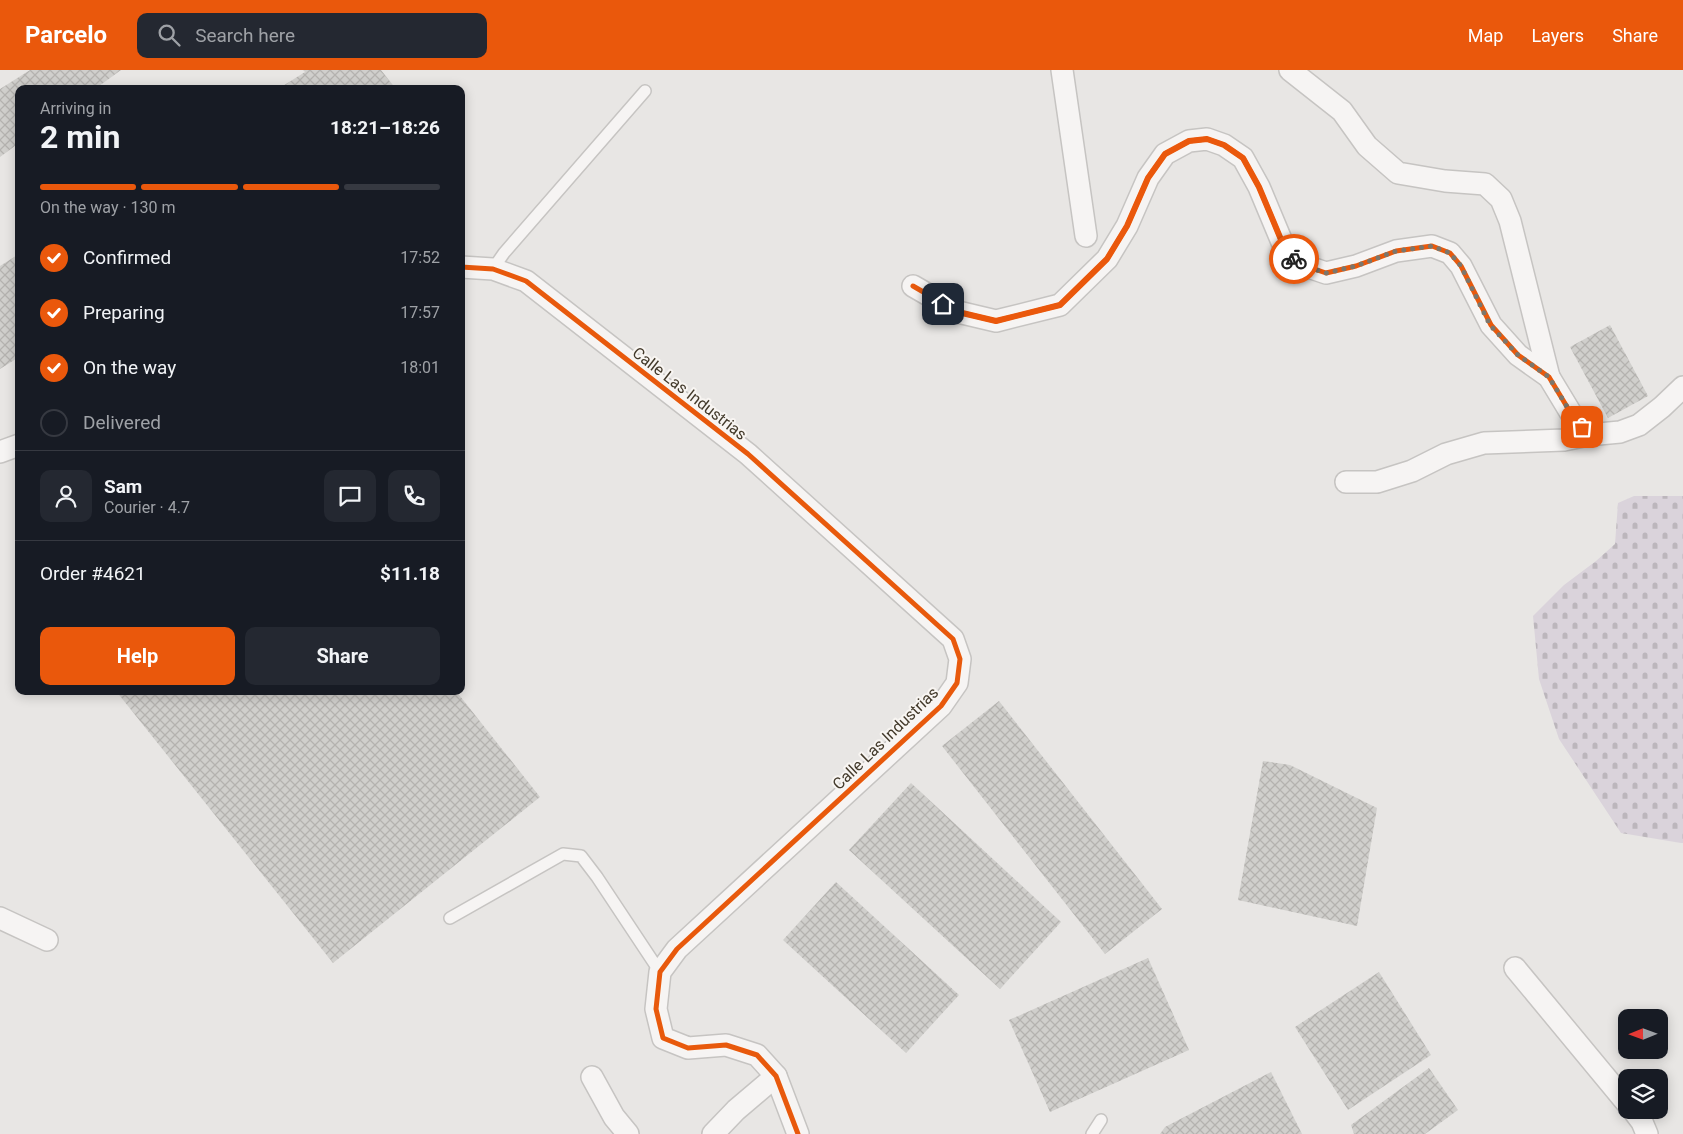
<!DOCTYPE html>
<html lang="en">
<head>
<meta charset="utf-8">
<style>
	body { margin:0; font-family:Roboto,sans-serif; background:#242831; color:#f1f3f6; height:100vh; display:flex; flex-direction:column; font-size:19px; white-space:nowrap }
	* { box-sizing:border-box; margin:0 }
	p { font-size:16px; color:#9ea1a6 }
	.icon { flex:none; width:28px; height:28px; fill:none; stroke:currentColor; stroke-width:2; stroke-linecap:round; stroke-linejoin:round }
	.map { position:relative; flex:1; overflow:hidden }
	.drawer { position:absolute; left:15px; top:15px; width:450px; height:610px; display:flex; flex-direction:column; background:#171b24; border-radius:10px; box-shadow:0 2px 12px #0003 }
	.drawer>* { flex:none }
	.needle { width:32px; rotate:269deg }
	.controls { position:absolute; left:1618px; top:939px; display:grid; gap:10px }
	.controls a { display:grid; place-items:center; width:50px; height:50px; border-radius:10px; background:#171b24; box-shadow:0 2px 12px #0003; font-size:25px }
	.pin { position:absolute; display:grid; place-items:center; width:42px; height:42px; color:#fff; margin:-21px; border-radius:10px; box-shadow:0 2px 8px #0006 }
	.courier { position:absolute; display:grid; place-items:center; width:50px; height:50px; margin:-25px; border:4px solid #ea580c; border-radius:50%; background:#fff; color:#222; box-shadow:0 1px 6px #0007 }
	.summary em { font-style:normal; font-weight:700 }
	.summary div { display:flex; flex-direction:column-reverse }
	.summary { display:flex; align-items:center; justify-content:space-between; height:85px; padding:0 25px }
	h1 { font-size:32px; font-weight:700; line-height:38px }
	.bar { display:grid; grid-template-columns:repeat(4,1fr); gap:8px 5px; align-content:center; height:60px; padding:0 25px }
	.bar i { height:6px; border-radius:4px; background:#363941 }
	.bar .selected { background:#ea580c }
	.bar p { grid-column:span 4 }
	.line { display:flex; align-items:center; gap:12px; padding:0 25px; border-top:1px solid #363941 }
	.line div { flex:1 }
	.round { display:grid; place-items:center; flex:none; width:52px; height:52px; border-radius:10px; background:#242831 }
	ol { padding:0 25px; list-style:none }
	li { display:flex; align-items:center; gap:15px; height:55px }
	li p { margin-inline-start:auto }
	li .icon { padding:5px; border-radius:50%; background:#ea580c; color:#fff; stroke-width:4 }
	li:last-child { color:#9ea1a6 }
	li i { width:28px; height:28px; border:2px solid #363941; border-radius:50% }
	.cta { display:flex; gap:10px; margin-top:auto; padding:10px 25px }
	.cta a { flex:1; height:58px; border-radius:10px; background:#ea580c; color:#fff; font-size:20px; font-weight:700; line-height:58px; text-align:center }
	.cta a+a { background:#242831; color:#f1f3f6 }
	header { display:flex; align-items:center; gap:30px; box-sizing:border-box; height:70px; padding:0 25px; background:#ea580c; color:#fff }
	header strong { font-size:24px }
	nav { display:flex; gap:28px; margin-inline-start:auto; font-size:18px }
	.search { width:350px; height:45px; background:#242831; display:flex; align-items:center; gap:12px; box-sizing:border-box; padding:0 18px; border-radius:10px; color:#9ea1a6; font-size:19px }
	.map>svg:first-child { display:block }
	.cemetery { fill:url(#cemetery-stones) }
	.building { fill:url(#building-cross-hatch) }
	.lines { fill:none; stroke-linecap:round; stroke-linejoin:round }
	.lane-casing { stroke:#c6c4c2; stroke-width:14 }
	.street-casing { stroke:#c6c4c2; stroke-width:24 }
	.lane { stroke:#f6f4f3; stroke-width:11 }
	.street { stroke:#f6f4f3; stroke-width:21 }
	.cycleway-casing { stroke:#f8f5f2; stroke-width:8 }
	.cycleway { stroke:#e8590c; stroke-width:5 }
	.done { stroke:#7c766b; stroke-width:5; stroke-dasharray:0 9 }
	.route { stroke:#ea580c; stroke-width:6 }
	.labels { text-anchor:middle; stroke-width:4; stroke-linejoin:round; paint-order:stroke }
	.street-label { font-size:16px; fill:#42392a; stroke:#f8f5f2 }
</style>
</head>
<body>
<header>
<strong>Parcelo</strong>
<div class="search"><svg class="icon" aria-label="search" viewBox="0 0 24 24"><circle cx="10" cy="10" r="6"/><path d="M15 15l6 6"/></svg>Search here</div>
<nav><a>Map</a><a>Layers</a><a>Share</a></nav>
</header>
<div class="map">
<svg width="1683" height="1064" viewBox="0 0 1683 1064">
	<defs>
		<pattern id="cemetery-stones" width="16" height="16" patternUnits="userSpaceOnUse" patternTransform="scale(1.25)"><rect width="16" height="16" fill="#dad3db"/><path d="M2 7V4a2 2 0 0 1 4 0v3zM10 15v-3a2 2 0 0 1 4 0v3z" fill="#bcb6bc"/></pattern>
		<pattern id="building-cross-hatch" width="8" height="8" patternUnits="userSpaceOnUse" patternTransform="scale(1.25)"><rect width="8" height="8" fill="#d0cfcc"/><path d="M0 0l8 8M0 8l8-8" fill="none" stroke="#b4b2af"/></pattern>
	</defs>
	<rect width="100%" height="100%" fill="#e8e6e4"/>
	<path class="cemetery" d="M 1634,426 L 1683,426 L 1683,773 L 1681,773 L 1621,763 L 1559,669 L 1539,609 L 1533,546 L 1564,515 L 1596,491 L 1615,474 L 1618,433 Z"/>
	<g class="building">
		<path d="M 30,0 L 121,0 L 95,19 L 19,19 L 19,73 L 0,87 L 0,19 Z"/>
		<path d="M 303,0 L 381,0 L 396,19 L 278,19 L 305,2 Z"/>
		<path d="M 19,184 L 19,287 L 0,299 L 0,196 Z"/>
		<path d="M 1610,255 L 1648,326 L 1608,348 L 1570,277 Z"/>
		<path d="M 116,621 L 456,621 L 540,727 L 333,893 Z"/>
		<path d="M 999,631 L 1162,839 L 1105,884 L 942,676 Z"/>
		<path d="M 1263,691 L 1290,695 L 1377,738 L 1357,856 L 1238,830 Z"/>
		<path d="M 911,713 L 1061,852 L 1000,919 L 849,780 Z"/>
		<path d="M 836,812 L 959,925 L 906,983 L 783,870 Z"/>
		<path d="M 1148,888 L 1189,980 L 1050,1042 L 1009,950 Z"/>
		<path d="M 1379,902 L 1431,985 L 1348,1040 L 1295,957 Z"/>
		<path d="M 1429,998 L 1458,1040 L 1425,1064 L 1354,1064 L 1351,1055 Z"/>
		<path d="M 1271,1002 L 1302,1064 L 1160,1064 L 1165,1057 Z"/>
	</g>
	<g class="lines">
		<defs>
			<g id="lane">
				<path d="M 493,199 L 504,183 L 645,21"/>
				<path d="M 450,848 L 563,784 L 581,786 L 597,807 L 660,902"/>
				<path d="M 1092,1064 L 1101,1050"/>
			</g>
			<g id="street">
				<path d="M 1062,0 L 1086,166"/>
				<path d="M 1290,0 L 1342,41 L 1367,76 L 1398,103 L 1445,111 L 1485,114 L 1501,129 L 1510,151 L 1549,307"/>
				<path d="M 461,197 L 493,199 L 526,211 L 748,384 L 953,569 L 960,589 L 957,613 L 941,636 L 677,879 L 660,902 L 656,939 L 663,968 L 688,978 L 726,975 L 757,985 L 776,1006 L 798,1064"/>
				<path d="M 913,216 L 958,242 L 996,251 L 1060,235 L 1107,189 L 1127,156 L 1148,108 L 1165,84 L 1189,71 L 1207,69 L 1224,75 L 1243,88 L 1259,117 L 1282,172 L 1297,193 L 1326,203 L 1356,196 L 1396,181 L 1432,176 L 1450,183 L 1461,196 L 1491,255 L 1518,285 L 1549,307 L 1575,350 L 1588,365"/>
				<path d="M 0,382 L 19,375"/>
				<path d="M 1346,412 L 1377,412 L 1412,401 L 1446,384 L 1484,373 L 1564,370 L 1588,365 L 1620,362 L 1639,355 L 1662,337 L 1683,317"/>
				<path d="M 0,848 L 47,870"/>
				<path d="M 1515,898 L 1626,1032"/>
				<path d="M 592,1007 L 614,1047 L 628,1064"/>
				<path d="M 1633,1040 L 1642,1052 L 1647,1064"/>
				<path d="M 713,1064 L 736,1040 L 776,1006"/>
			</g>
		</defs>
		<use href="#lane" class="lane-casing"/>
		<use href="#street" class="street-casing"/>
		<use href="#lane" class="lane"/>
		<use href="#street" class="street"/>
		<defs>
			<g id="cycleway">
				<path d="M 461,197 L 493,199 L 526,211 L 748,384 L 953,569 L 960,589 L 957,613 L 941,636 L 677,879 L 660,902 L 656,939 L 663,968 L 688,978 L 726,975 L 757,985 L 776,1006 L 798,1064"/>
				<path d="M 913,216 L 958,242 L 996,251 L 1060,235 L 1107,189 L 1127,156 L 1148,108 L 1165,84 L 1189,71 L 1207,69 L 1224,75 L 1243,88 L 1259,117 L 1282,172 L 1297,193 L 1326,203 L 1356,196 L 1396,181 L 1432,176 L 1450,183 L 1461,196 L 1491,255 L 1518,285 L 1549,307 L 1575,350 L 1588,365"/>
			</g>
		</defs>
		<use href="#cycleway" class="cycleway-casing"/>
		<use href="#cycleway" class="cycleway"/>
	</g>
	<g class="lines">
		<path class="done" d="M 1294,189 L 1297,193 L 1326,203 L 1356,196 L 1396,181 L 1432,176 L 1450,183 L 1461,196 L 1490,255 L 1518,285 L 1549,307 L 1575,350 L 1582,357"/>
		<path class="route" d="M 943,234 L 958,242 L 996,251 L 1060,235 L 1107,189 L 1127,156 L 1148,108 L 1165,84 L 1189,71 L 1207,69 L 1224,75 L 1243,88 L 1259,117 L 1282,172 L 1294,189"/>
	</g>
	<g class="labels">
		<g class="street-label">
			<text transform="translate(690 323) rotate(38)" y="6">Calle Las Industrias</text>
			<text transform="translate(885 668) rotate(-44)" y="6">Calle Las Industrias</text>
		</g>
	</g>
</svg>
<div class="controls">
<a><svg class="needle" viewBox="-14 -14 28 28"><path d="M0-13l5 13h-10z" fill="#e53935"/><path d="M0 13l5-13h-10z" fill="#9ea1a6"/></svg></a>
<a><svg class="icon" aria-label="layers" viewBox="0 0 24 24"><path d="M12 4l9 5-9 5-9-5zM3 14l9 5 9-5"/></svg></a>
</div>
<div class="pin" style="left:1582px;top:357px;background:#ea580c"><svg class="icon" aria-label="bag" viewBox="0 0 24 24"><path d="M5 8h14l-1 12H6zM9 8a3 3 0 0 1 6 0"/></svg></div>
<div class="pin" style="left:943px;top:234px;background:#1f2937"><svg class="icon" aria-label="home" viewBox="0 0 24 24"><path d="M3 11l9-7 9 7M6 9v11h12V9"/></svg></div>
<div class="courier" style="left:1294px;top:189px"><svg class="icon" aria-label="bike" viewBox="0 0 24 24"><circle cx="6" cy="16" r="4"/><circle cx="18" cy="16" r="4"/><path d="M6 16l4-8h5l3 8M10 8l3 8H6M13 5h3"/></svg></div>
<section class="drawer">
<div class="summary"><div><h1>2 min</h1><p>Arriving in</p></div><em>18:21–18:26</em></div>
<div class="bar"><i class="selected"></i><i class="selected"></i><i class="selected"></i><i></i><p>On the way · 130 m</p></div>
<ol>
<li><svg class="icon" aria-label="check" viewBox="0 0 24 24"><path d="M5 12l5 5 9-10"/></svg>Confirmed<p>17:52</p></li>
<li><svg class="icon" aria-label="check" viewBox="0 0 24 24"><path d="M5 12l5 5 9-10"/></svg>Preparing<p>17:57</p></li>
<li><svg class="icon" aria-label="check" viewBox="0 0 24 24"><path d="M5 12l5 5 9-10"/></svg>On the way<p>18:01</p></li>
<li><i></i>Delivered</li>
</ol>
<div class="line" style="height:90px"><a class="round"><svg class="icon" aria-label="person" viewBox="0 0 24 24"><circle cx="12" cy="8" r="4"/><path d="M4 21q1-7 8-7t8 7"/></svg></a><div><b>Sam</b><p>Courier · 4.7</p></div><a class="round"><svg class="icon" aria-label="chat" viewBox="0 0 24 24"><path d="M4 5h16v11H9l-5 4z"/></svg></a><a class="round"><svg class="icon" aria-label="phone" viewBox="0 0 24 24"><path d="M5 4h4l2 5-3 2q2 4 5 5l2-3 5 2v4C11 20 4 13 5 4z"/></svg></a></div>
<div class="line" style="height:65px"><div>Order #4621</div><b>$11.18</b></div>
<div class="cta"><a>Help</a><a>Share</a></div>
</section>
</div>
</body>
</html>
